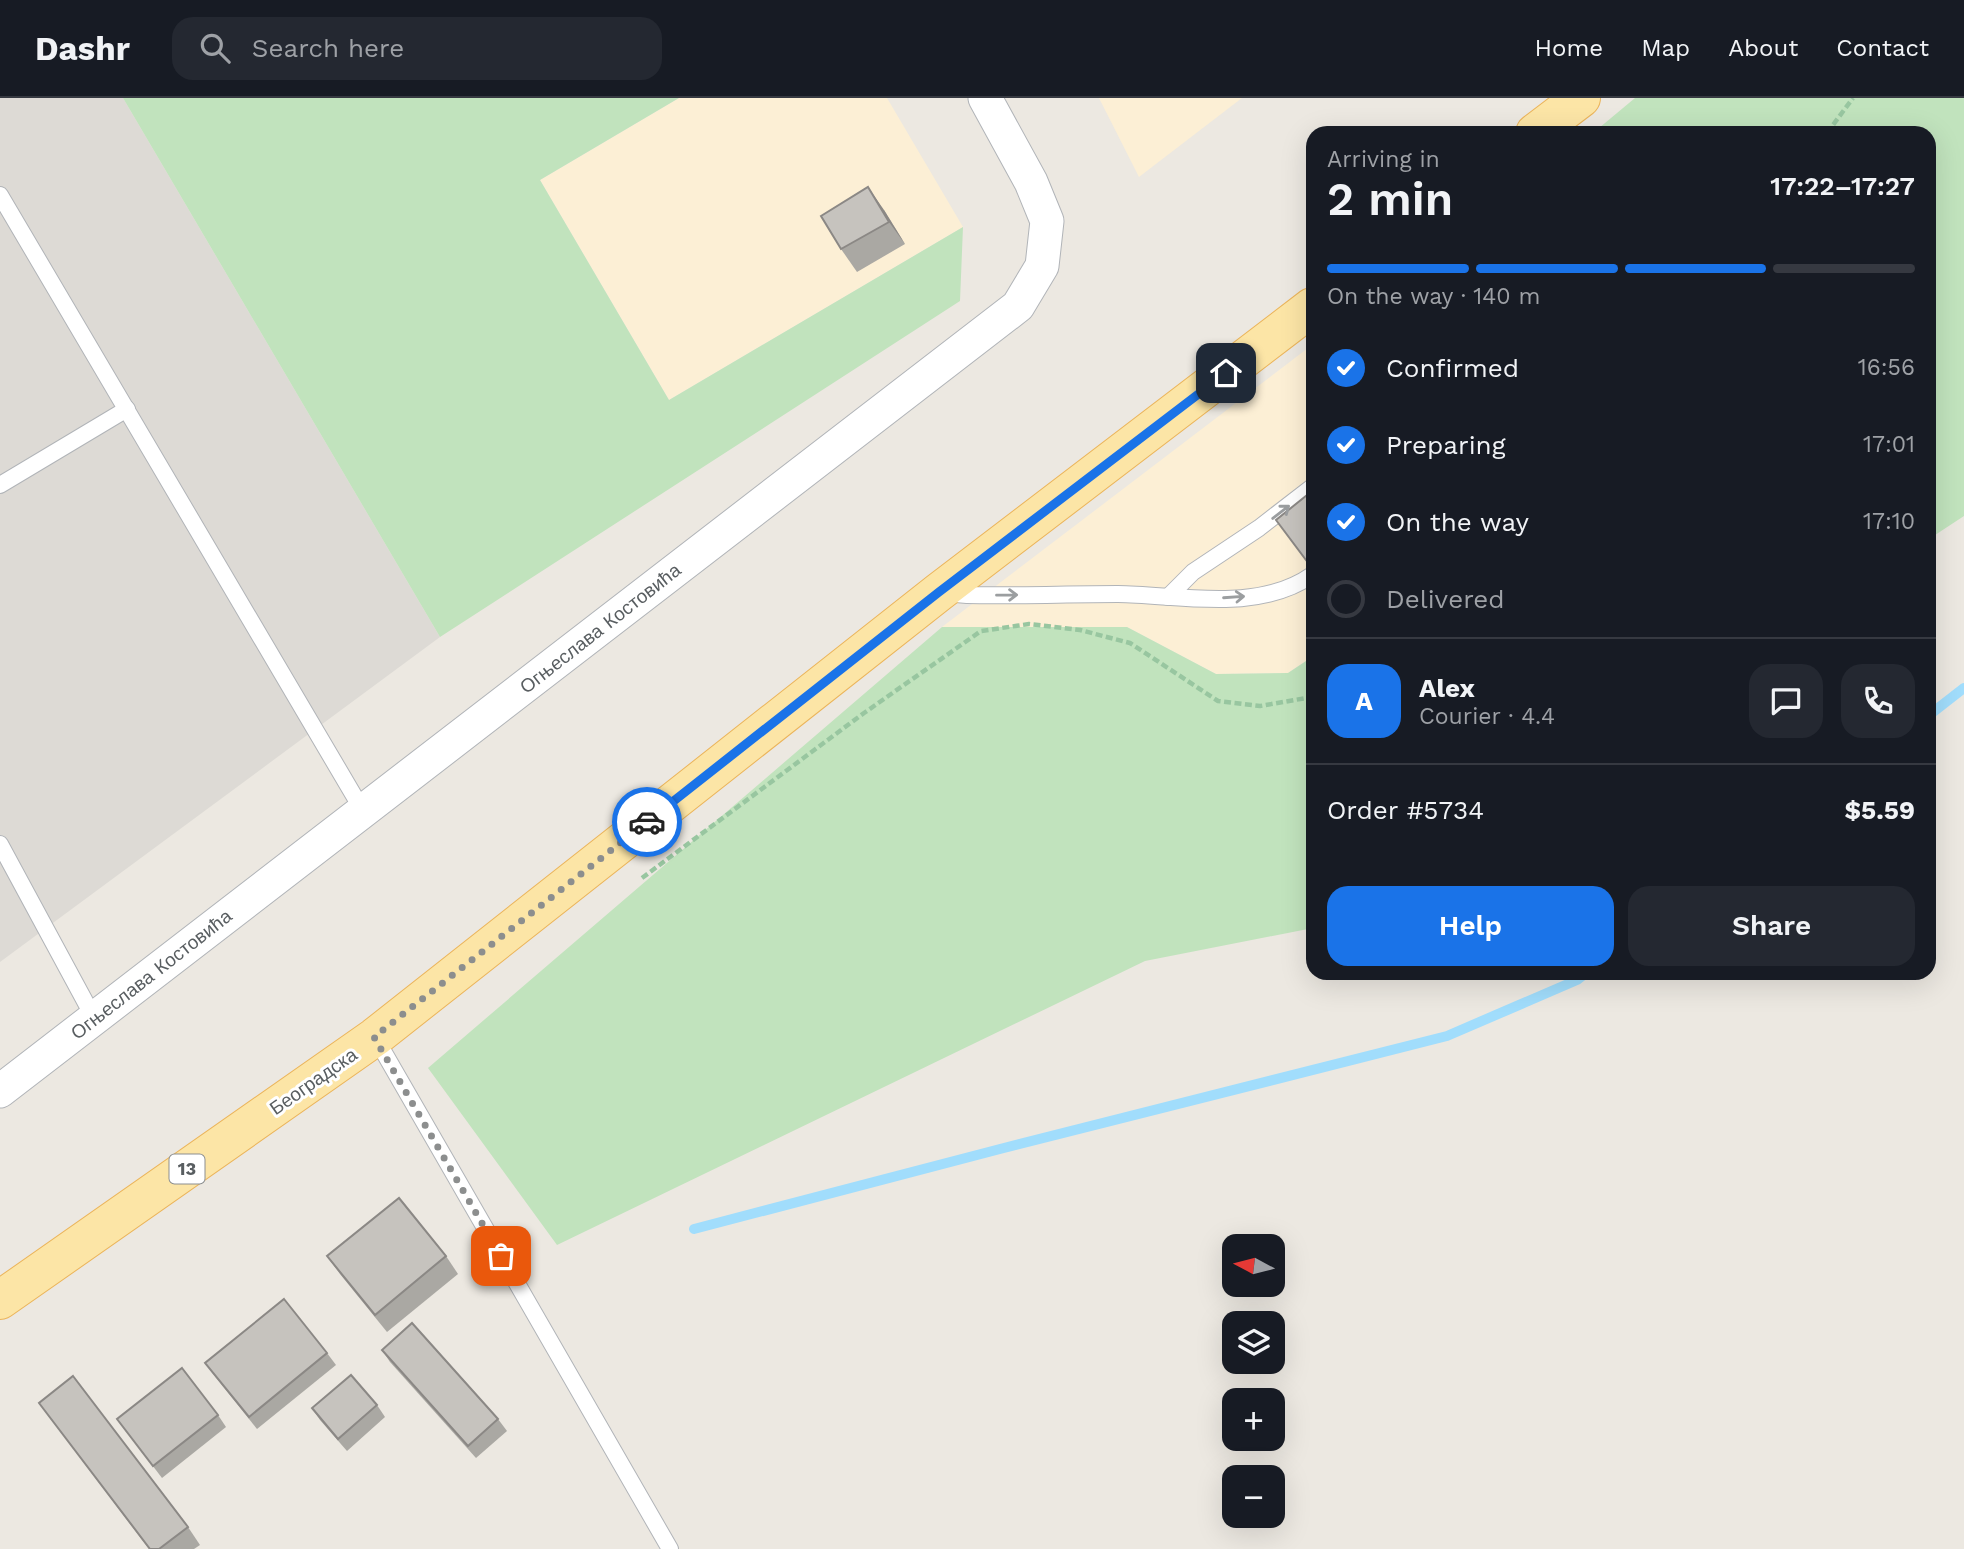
<!DOCTYPE html>
<html lang="en">
<head>
<meta charset="utf-8">
<style>
	body { margin:0; font-family:"Work Sans",sans-serif; background:#242831; color:#f1f3f6; height:100vh; display:flex; flex-direction:column; font-size:26px; white-space:nowrap }
	* { box-sizing:border-box; margin:0 }
	p { font-size:23px; color:#9ea1a6 }
	.icon { flex:none; width:38px; height:38px; fill:none; stroke:currentColor; stroke-width:2; stroke-linecap:round; stroke-linejoin:round }
	.map { position:relative; flex:1; overflow:hidden }
	.drawer { position:absolute; left:1306px; top:28px; width:630px; height:854px; display:flex; flex-direction:column; background:#171b24; border-radius:21px; box-shadow:0 7px 28px #0002 }
	.drawer>* { flex:none }
	.needle { width:46px; rotate:277deg }
	.tools { position:absolute; left:1222px; top:1136px; display:grid; gap:14px }
	.tools a { display:grid; place-items:center; width:63px; height:63px; border-radius:14px; background:#171b24; box-shadow:0 7px 28px #0002; font-size:35px }
	.pin { position:absolute; display:grid; place-items:center; width:60px; height:60px; color:#fff; margin:-30px; border-radius:14px; box-shadow:0 4px 10px #0006 }
	.courier { position:absolute; display:grid; place-items:center; width:70px; height:70px; margin:-35px; border:5px solid #1a73e8; border-radius:50%; background:#fff; color:#222; box-shadow:0 2px 9px #0007 }
	.headline em { font-style:normal; font-weight:600 }
	.headline div { display:flex; flex-direction:column-reverse }
	.headline { display:flex; align-items:center; justify-content:space-between; height:119px; padding:0 21px }
	h1 { font-size:46px; font-weight:600; line-height:52px }
	.bar { display:grid; grid-template-columns:repeat(4,1fr); gap:10px 7px; align-content:center; height:84px; padding:0 21px }
	.bar i { height:9px; border-radius:5px; background:#363941 }
	.bar .selected { background:#1a73e8 }
	.bar p { grid-column:span 4 }
	.line { display:flex; align-items:center; gap:18px; padding:0 21px; border-top:2px solid #363941 }
	.line div { flex:1 }
	.round { display:grid; place-items:center; flex:none; width:74px; height:74px; border-radius:21px; background:#242831 }
	ol { padding:0 21px; list-style:none }
	li { display:flex; align-items:center; gap:21px; height:77px }
	li p { margin-inline-start:auto }
	li .icon { padding:7px; border-radius:50%; background:#1a73e8; color:#fff; stroke-width:4 }
	li:last-child { color:#9ea1a6 }
	li i { width:38px; height:38px; border:4px solid #363941; border-radius:50% }
	.primary-button { display:flex; gap:14px; margin-top:auto; padding:14px 21px }
	.primary-button a { flex:1; height:80px; border-radius:21px; background:#1a73e8; color:#fff; font-size:28px; font-weight:600; line-height:80px; text-align:center }
	.primary-button a+a { background:#242831; color:#f1f3f6 }
	header { display:flex; align-items:center; gap:42px; box-sizing:border-box; height:98px; padding:0 35px; background:#171b24; border-bottom:2px solid #363941 }
	header strong { font-size:33px }
	nav { display:flex; gap:38px; margin-inline-start:auto; font-size:24px }
	.search { width:490px; height:63px; background:#242831; display:flex; align-items:center; gap:18px; box-sizing:border-box; padding:0 24px; border-radius:21px; color:#9ea1a6; font-size:26px }
	.map>svg:first-child { display:block }
	.commercial { fill:#fcefd5 }
	.industrial { fill:#dddad5 }
	.green { fill:#c1e3bd }
	.lines { fill:none; stroke-linecap:round; stroke-linejoin:round }
	.stream { stroke:#a1ddfc; stroke-width:10 }
	.service-casing { stroke:#b1b4b8; stroke-width:18 }
	.minor-casing { stroke:#b1b4b8; stroke-width:35 }
	.primary-casing { stroke:#ebb45a; stroke-width:40 }
	.path { stroke:#98c6a0; stroke-width:4.5; stroke-dasharray:7 3.5; stroke-linecap:butt }
	.service { stroke:#fff; stroke-width:16 }
	.minor { stroke:#fff; stroke-width:33 }
	.primary { stroke:#fce5a6; stroke-width:38 }
	.wall { fill:#aaa8a3 }
	.shaded-wall { fill:#8b8885 }
	.building { fill:#c6c3be; stroke:#8b8885; stroke-width:2 }
	.oneway { stroke:#9b9ea0 }
	.done { stroke:#8c8e8e; stroke-width:7; stroke-dasharray:0 12.6 }
	.route { stroke:#1a73e8; stroke-width:9 }
	.labels { text-anchor:middle; stroke-width:6; stroke-linejoin:round; paint-order:stroke }
	.shield { fill:#fff; stroke:#8b8e90; stroke-width:2 }
	.shield-label { font-size:18px; font-weight:bold; fill:#595e61 }
	.street-label { font-size:19px; fill:#595e61; stroke:#fff }
</style>
</head>
<body>
<header>
<strong>Dashr</strong>
<div class="search"><svg class="icon" aria-label="search" viewBox="0 0 24 24"><circle cx="10" cy="10" r="6"/><path d="M15 15l6 6"/></svg>Search here</div>
<nav><a>Home</a><a>Map</a><a>About</a><a>Contact</a></nav>
</header>
<div class="map">
<svg width="1964" height="1451" viewBox="0 0 1964 1451">
	<rect width="100%" height="100%" fill="#ece8e1"/>
	<g class="commercial">
		<path d="M 679,0 L 887,0 L 963,129 L 669,302 L 540,82 Z"/>
		<path d="M 1099,0 L 1242,0 L 1139,79 Z"/>
		<path d="M 1312,247 L 1312,559 L 1288,575 L 1216,576 L 1127,529 L 942,529 Z"/>
	</g>
	<path class="industrial" d="M 0,0 L 123,0 L 440,539 L 0,864 Z"/>
	<g class="green">
		<path d="M 123,0 L 679,0 L 540,82 L 669,302 L 963,129 L 960,203 L 440,539 Z"/>
		<path d="M 1635,0 L 1964,0 L 1964,418 L 1929,441 L 1928,35 L 1593,35 Z"/>
		<path d="M 942,529 L 1127,529 L 1216,576 L 1288,575 L 1312,559 L 1312,828 L 1308,831 L 1145,863 L 557,1147 L 428,970 Z"/>
	</g>
	<g class="lines">
		<g class="stream">
			<path d="M 1928,618 L 1964,590"/>
			<path d="M 694,1131 L 1000,1051 L 1447,938 L 1577,882 L 1586,875"/>
		</g>
		<defs>
			<g id="service">
				<path d="M 0,97 L 363,713"/>
				<path d="M 0,387 L 127,311"/>
				<path d="M 945,495 L 967,497 C 1017,498 1067,496 1118,496 C 1181,497 1258,515 1312,477"/>
				<path d="M 1168,499 L 1193,474 L 1259,430 L 1312,389"/>
				<path d="M 0,746 L 94,920"/>
				<path d="M 375,939 L 670,1451"/>
			</g>
			<path id="minor" d="M 0,993 L 1018,208 L 1042,168 L 1047,123 L 1031,84 L 985,0"/>
			<g id="primary">
				<path d="M 1535,35 L 1581,0"/>
				<path d="M 0,1202 L 375,939 L 939,494 L 1312,209"/>
			</g>
		</defs>
		<use href="#service" class="service-casing"/>
		<use href="#minor" class="minor-casing"/>
		<use href="#primary" class="primary-casing"/>
		<g class="path">
			<path d="M 1827,35 L 1853,0"/>
			<path d="M 642,780 L 864,615 L 981,533 L 1029,526 L 1080,532 L 1130,545 L 1218,603 L 1260,608 L 1312,599"/>
		</g>
		<use href="#service" class="service"/>
		<use href="#minor" class="minor"/>
		<use href="#primary" class="primary"/>
	</g>
	<g class="wall">
		<path d="M 884,112 L 905,146 L 857,174 L 841,151 Z"/>
		<path d="M 327,1158 L 446,1158 L 458,1176 L 387,1234 L 340,1176 Z"/>
		<path d="M 382,1252 L 498,1321 L 507,1333 L 476,1360 L 390,1264 Z"/>
		<path d="M 327,1255 L 336,1267 L 257,1331 L 214,1277 L 205,1265 Z"/>
		<path d="M 39,1305 L 188,1429 L 200,1447 L 194,1451 L 149,1451 Z"/>
		<path d="M 377,1307 L 385,1319 L 347,1353 L 320,1322 L 312,1310 Z"/>
		<path d="M 218,1317 L 226,1329 L 162,1380 L 117,1321 Z"/>
	</g>
	<path class="shaded-wall" d="M 868,89 L 884,112 L 905,146 L 889,124 Z"/>
	<g class="building">
		<path d="M 868,89 L 889,124 L 841,151 L 821,118 Z"/>
		<path d="M 1312,393 L 1312,470 L 1276,422 Z"/>
		<path d="M 399,1100 L 446,1158 L 375,1217 L 327,1158 Z"/>
		<path d="M 284,1201 L 327,1255 L 249,1319 L 205,1265 Z"/>
		<path d="M 412,1225 L 498,1321 L 468,1348 L 382,1252 Z"/>
		<path d="M 182,1270 L 218,1317 L 153,1368 L 117,1321 Z"/>
		<path d="M 351,1277 L 377,1307 L 338,1341 L 312,1310 Z"/>
		<path d="M 73,1278 L 188,1429 L 159,1451 L 150,1451 L 39,1305 Z"/>
	</g>
	<defs><path id="oneway-shaft" d="M-6 0H5M1.5-3L5.5 0L1.5 3" fill="none" stroke-width="1.6" stroke-linecap="round" stroke-linejoin="round" transform="scale(1.75)"/></defs>
	<g class="oneway">
		<use href="#oneway-shaft" transform="translate(1281 414) rotate(-38)"/>
		<use href="#oneway-shaft" transform="translate(1007 497) rotate(-1)"/>
		<use href="#oneway-shaft" transform="translate(1234 499) rotate(-4)"/>
	</g>
	<g class="lines">
		<path class="done" d="M 501,1158 L 374,939 L 647,724"/>
		<path class="route" d="M 647,724 L 939,494 L 1226,275"/>
	</g>
	<g class="labels">
		<rect class="shield" x="169.5" y="1056.5" width="35" height="29" rx="5"/>
		<g class="shield-label">
			<text x="187" y="1077">13</text>
		</g>
		<g class="street-label">
			<text transform="translate(600 530) rotate(-38)" y="7">Огњеслава Костовића</text>
			<text transform="translate(151 876) rotate(-38)" y="7">Огњеслава Костовића</text>
			<text transform="translate(313 983) rotate(-35)" y="7">Београдска</text>
		</g>
	</g>
</svg>
<div class="tools">
<a><svg class="needle" viewBox="-14 -14 28 28"><path d="M0-13l5 13h-10z" fill="#e53935"/><path d="M0 13l5-13h-10z" fill="#9ea1a6"/></svg></a>
<a><svg class="icon" aria-label="layers" viewBox="0 0 24 24"><path d="M12 4l9 5-9 5-9-5zM3 14l9 5 9-5"/></svg></a>
<a>+</a>
<a>−</a>
</div>
<div class="pin" style="left:501px;top:1158px;background:#ea580c"><svg class="icon" aria-label="bag" viewBox="0 0 24 24"><path d="M5 8h14l-1 12H6zM9 8a3 3 0 0 1 6 0"/></svg></div>
<div class="pin" style="left:1226px;top:275px;background:#1f2937"><svg class="icon" aria-label="home" viewBox="0 0 24 24"><path d="M3 11l9-7 9 7M6 9v11h12V9"/></svg></div>
<div class="courier" style="left:647px;top:724px"><svg class="icon" aria-label="car" viewBox="0 0 24 24"><path d="M5 17H2v-5l4-1 3-4h7l3 4 3 1v5h-3M9 17h6M6 11h13"/><circle cx="7" cy="17" r="2"/><circle cx="17" cy="17" r="2"/></svg></div>
<section class="drawer">
<div class="headline"><div><h1>2 min</h1><p>Arriving in</p></div><em>17:22–17:27</em></div>
<div class="bar"><i class="selected"></i><i class="selected"></i><i class="selected"></i><i></i><p>On the way · 140 m</p></div>
<ol>
<li><svg class="icon" aria-label="check" viewBox="0 0 24 24"><path d="M5 12l5 5 9-10"/></svg>Confirmed<p>16:56</p></li>
<li><svg class="icon" aria-label="check" viewBox="0 0 24 24"><path d="M5 12l5 5 9-10"/></svg>Preparing<p>17:01</p></li>
<li><svg class="icon" aria-label="check" viewBox="0 0 24 24"><path d="M5 12l5 5 9-10"/></svg>On the way<p>17:10</p></li>
<li><i></i>Delivered</li>
</ol>
<div class="line" style="height:126px"><b class="round" style="background:#1a73e8;color:#fff">A</b><div><b>Alex</b><p>Courier · 4.4</p></div><a class="round"><svg class="icon" aria-label="chat" viewBox="0 0 24 24"><path d="M4 5h16v11H9l-5 4z"/></svg></a><a class="round"><svg class="icon" aria-label="phone" viewBox="0 0 24 24"><path d="M5 4h4l2 5-3 2q2 4 5 5l2-3 5 2v4C11 20 4 13 5 4z"/></svg></a></div>
<div class="line" style="height:91px"><div>Order #5734</div><b>$5.59</b></div>
<div class="primary-button"><a>Help</a><a>Share</a></div>
</section>
</div>
</body>
</html>
